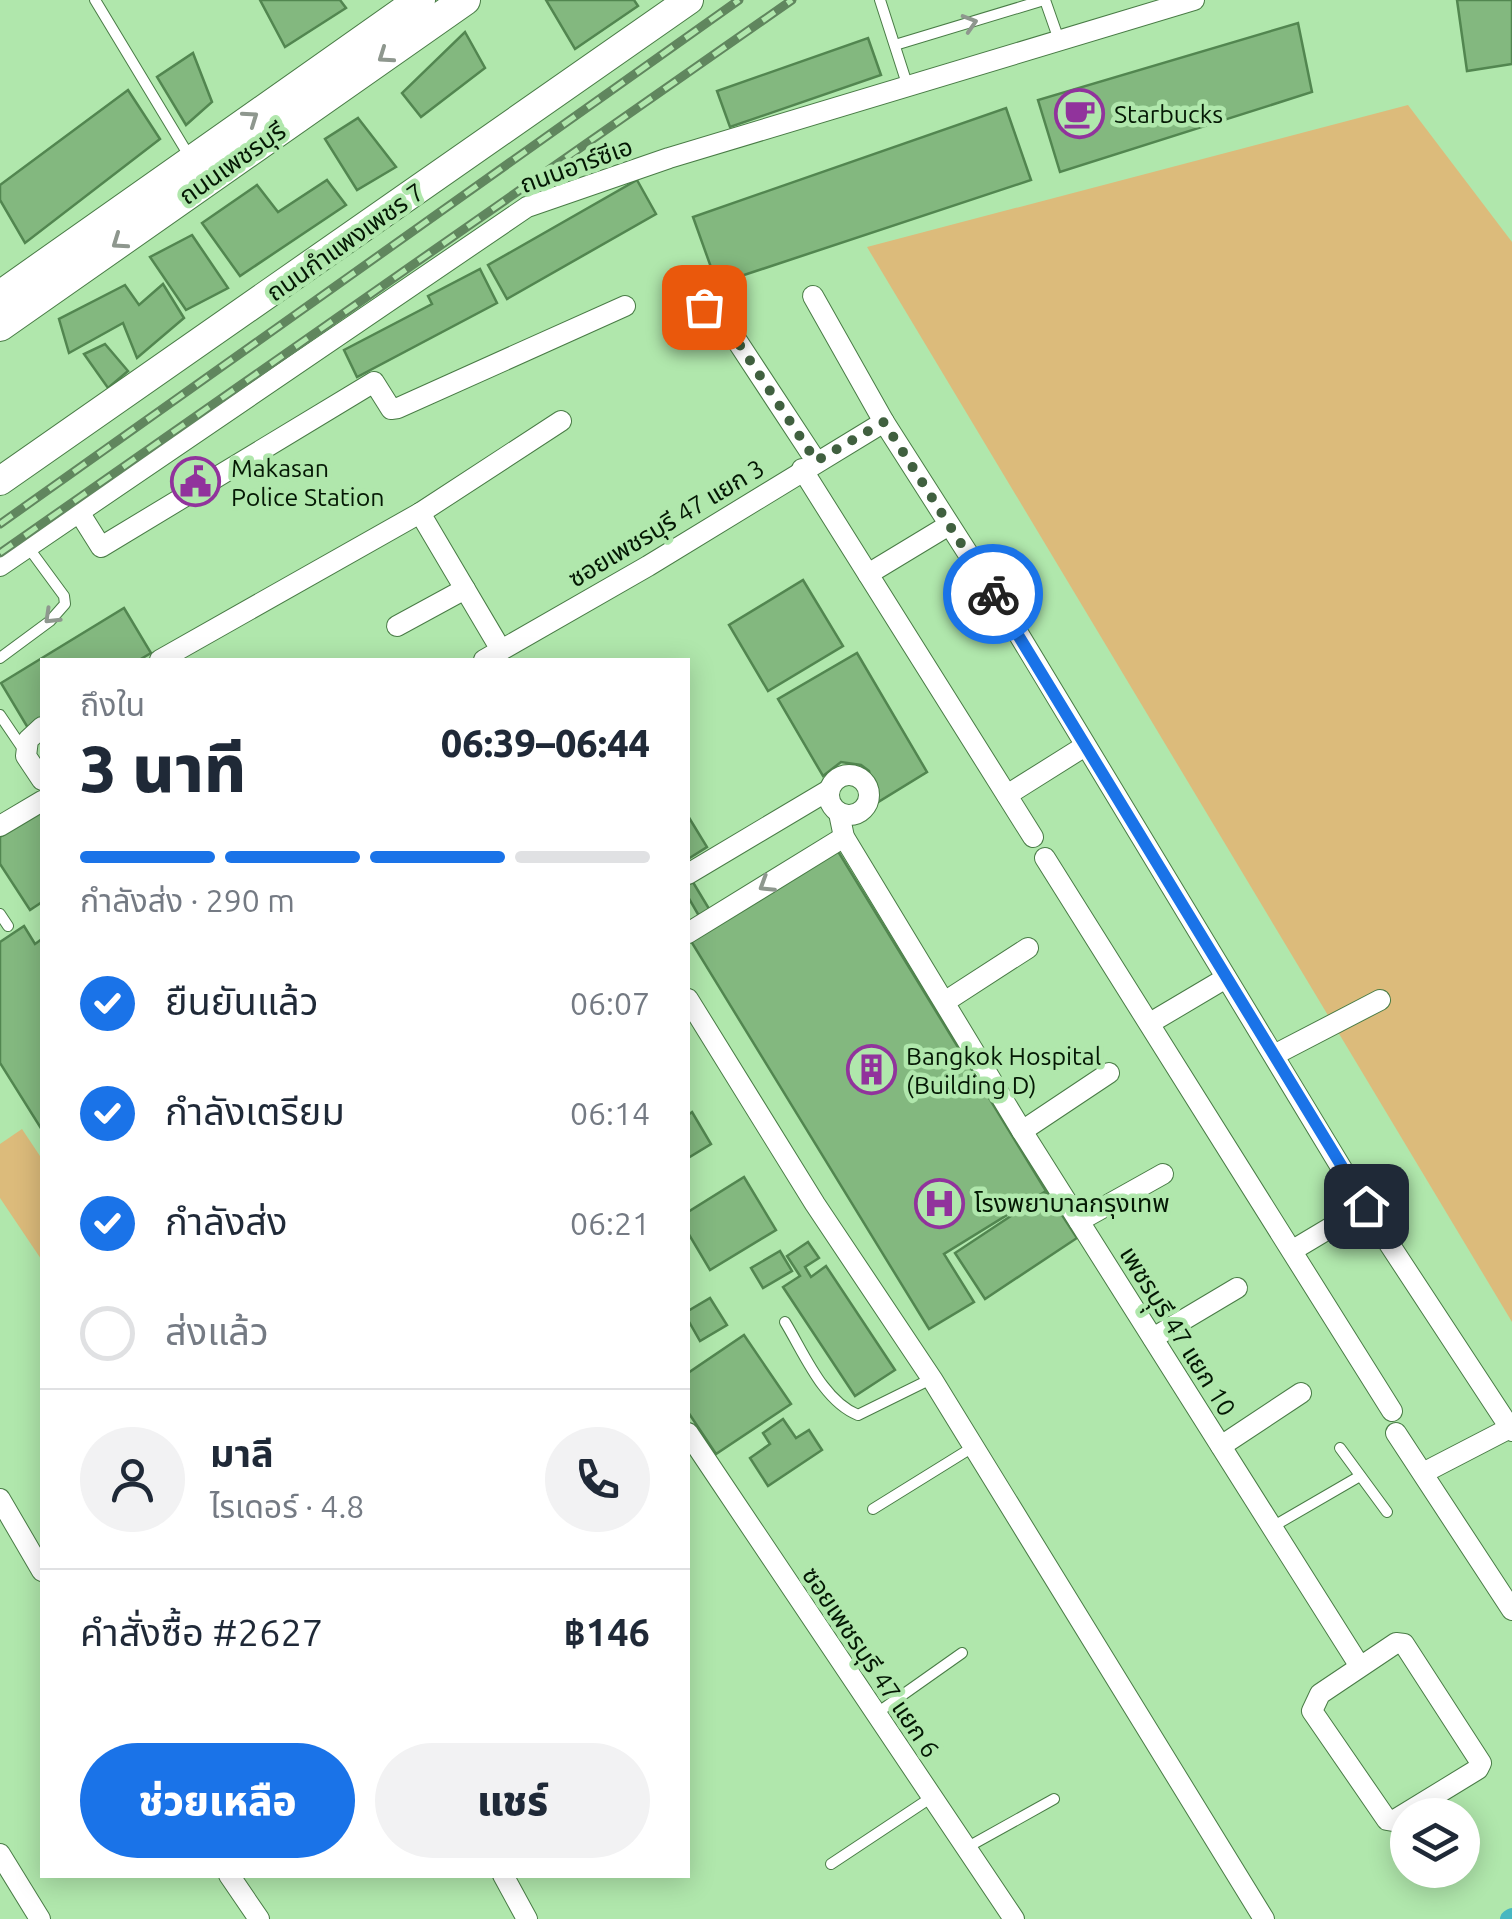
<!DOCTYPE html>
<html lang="th">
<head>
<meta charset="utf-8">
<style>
	body { margin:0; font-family:Ubuntu,"Noto Sans Thai",sans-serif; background:#f2f2f3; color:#1f2937; height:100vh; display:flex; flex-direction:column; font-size:38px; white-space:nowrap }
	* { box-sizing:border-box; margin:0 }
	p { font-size:32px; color:#747a83 }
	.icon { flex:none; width:55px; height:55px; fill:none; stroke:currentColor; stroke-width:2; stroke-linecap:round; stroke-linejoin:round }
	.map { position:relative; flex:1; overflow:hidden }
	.drawer { position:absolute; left:40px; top:658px; width:650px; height:1220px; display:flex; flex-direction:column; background:#fff; border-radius:0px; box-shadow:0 5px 25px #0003 }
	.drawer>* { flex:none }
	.tools { position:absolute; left:1390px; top:1798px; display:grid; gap:20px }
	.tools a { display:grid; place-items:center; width:90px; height:90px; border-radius:50%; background:#fff; box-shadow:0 5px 25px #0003; font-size:50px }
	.pin { position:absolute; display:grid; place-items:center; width:85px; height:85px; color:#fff; margin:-42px; border-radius:20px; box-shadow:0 5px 15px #0006 }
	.courier { position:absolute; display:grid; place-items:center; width:100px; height:100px; margin:-50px; border:8px solid #1a73e8; border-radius:50%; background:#fff; color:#222; box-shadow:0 2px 12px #0007 }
	.summary em { font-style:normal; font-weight:800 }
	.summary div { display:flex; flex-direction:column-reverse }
	.summary { display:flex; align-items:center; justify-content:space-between; height:170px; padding:0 40px }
	h1 { font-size:65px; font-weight:800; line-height:75px }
	.bar { display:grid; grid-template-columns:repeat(4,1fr); gap:15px 10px; align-content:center; height:120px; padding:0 40px }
	.bar i { height:12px; border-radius:8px; background:#e0e1e3 }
	.bar .active { background:#1a73e8 }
	.bar p { grid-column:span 4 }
	.line { display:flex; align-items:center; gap:25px; padding:0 40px; border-top:2px solid #e0e1e3 }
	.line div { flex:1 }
	.round { display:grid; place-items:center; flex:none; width:105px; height:105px; border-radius:52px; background:#f2f2f3 }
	ol { padding:0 40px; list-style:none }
	li { display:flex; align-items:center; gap:30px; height:110px }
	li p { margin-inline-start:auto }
	li .icon { padding:10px; border-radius:50%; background:#1a73e8; color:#fff; stroke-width:4 }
	li:last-child { color:#747a83 }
	li i { width:55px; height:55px; border:5px solid #e0e1e3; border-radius:50% }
	.cta { display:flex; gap:20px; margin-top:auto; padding:20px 40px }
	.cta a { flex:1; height:115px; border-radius:60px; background:#1a73e8; color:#fff; font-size:40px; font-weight:800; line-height:115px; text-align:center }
	.cta a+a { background:#f2f2f3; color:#1f2937 }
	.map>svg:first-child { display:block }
	.green { fill:#dcbb7b }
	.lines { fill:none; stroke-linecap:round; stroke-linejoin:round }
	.canal { stroke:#47b7c1; stroke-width:18 }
	.building { fill:#83b87f; stroke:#528650; stroke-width:2.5 }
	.lane-casing { stroke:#497c46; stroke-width:12 }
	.street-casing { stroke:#497c46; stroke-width:22 }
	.secondary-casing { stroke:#497c46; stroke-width:30 }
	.primary-casing { stroke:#497c46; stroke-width:32 }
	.lane { stroke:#fff; stroke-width:10 }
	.street { stroke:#fff; stroke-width:20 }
	.secondary { stroke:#fff; stroke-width:28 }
	.primary { stroke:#fff; stroke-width:30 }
	.rail-casing { stroke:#60865e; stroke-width:9 }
	.rail { stroke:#b0e7ac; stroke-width:5; stroke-dasharray:15; stroke-linecap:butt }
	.oneway { stroke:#8e978e }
	.done { stroke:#40603f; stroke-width:10; stroke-dasharray:0 18 }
	.route { stroke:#1a73e8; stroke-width:12 }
	.labels { text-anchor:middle; stroke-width:9; stroke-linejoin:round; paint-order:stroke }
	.poi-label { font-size:25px; fill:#041804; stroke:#b0e7ac; text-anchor:start }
	.street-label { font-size:25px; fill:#041804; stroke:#b0e7ac }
</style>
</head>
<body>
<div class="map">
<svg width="1512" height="1919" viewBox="0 0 1512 1919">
	<rect width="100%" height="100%" fill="#b0e7ac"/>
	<g class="green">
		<path d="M 1408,105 L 1512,242 L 1512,1322 L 867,247 Z"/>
		<path d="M 22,1129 L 42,1159 L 41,1259 L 0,1198 L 0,1144 Z"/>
	</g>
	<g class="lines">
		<path class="canal" d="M 1509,1919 L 1512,1917"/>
	</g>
	<g class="building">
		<path d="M 260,0 L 340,0 L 346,8 L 285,47 Z"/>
		<path d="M 546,0 L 634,0 L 638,6 L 575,49 Z"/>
		<path d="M 1457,0 L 1512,0 L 1512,64 L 1467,71 Z"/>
		<path d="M 1298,23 L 1312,92 L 1060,172 L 1038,100 Z"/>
		<path d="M 465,32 L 485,68 L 421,117 L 402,93 Z"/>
		<path d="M 868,38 L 881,75 L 730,127 L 717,91 Z"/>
		<path d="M 193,53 L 212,102 L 186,125 L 157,77 Z"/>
		<path d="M 128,90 L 160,139 L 25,243 L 0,200 L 0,185 Z"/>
		<path d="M 1006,108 L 1031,180 L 717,284 L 693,217 Z"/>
		<path d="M 358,118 L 396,167 L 357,190 L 325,139 Z"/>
		<path d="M 327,180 L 346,205 L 240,276 L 202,223 L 257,185 L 278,212 Z"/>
		<path d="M 637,180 L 656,214 L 507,299 L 488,265 Z"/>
		<path d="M 192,235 L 228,288 L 186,310 L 150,257 Z"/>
		<path d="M 480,269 L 497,303 L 357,377 L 344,350 L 432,304 L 428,296 Z"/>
		<path d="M 163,284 L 184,318 L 137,358 L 123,323 L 69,353 L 59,319 L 125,285 L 139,305 Z"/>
		<path d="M 105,344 L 128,371 L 108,388 L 84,354 Z"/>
		<path d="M 803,580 L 843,646 L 768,691 L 729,625 Z"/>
		<path d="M 124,608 L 151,653 L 139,660 L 42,660 L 42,719 L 28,728 L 1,683 Z"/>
		<path d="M 857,653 L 927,772 L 870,807 L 874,791 L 869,771 L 861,765 L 841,762 L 823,776 L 778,699 Z"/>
		<path d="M 42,809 L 42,902 L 30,910 L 0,864 L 0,837 Z"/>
		<path d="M 688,816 L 707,847 L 688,859 Z"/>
		<path d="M 836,848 L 1046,1191 L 944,1254 L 974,1302 L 929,1329 L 689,938 Z"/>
		<path d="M 688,874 L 717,922 L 706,928 L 688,897 Z"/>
		<path d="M 24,926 L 35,944 L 42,939 L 42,1130 L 0,1063 L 0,942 Z"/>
		<path d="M 692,1112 L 711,1144 L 688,1158 L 688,1115 Z"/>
		<path d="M 744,1177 L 776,1230 L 710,1270 L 688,1233 L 688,1212 Z"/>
		<path d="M 1047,1192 L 1077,1238 L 985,1299 L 955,1253 Z"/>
		<path d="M 808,1242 L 819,1258 L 805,1267 L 811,1277 L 826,1266 L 895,1370 L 855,1396 L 783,1287 L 800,1276 L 787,1256 Z"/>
		<path d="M 780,1251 L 792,1271 L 763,1288 L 751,1268 Z"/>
		<path d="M 710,1298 L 727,1325 L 700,1341 L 688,1320 L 688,1311 Z"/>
		<path d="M 744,1335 L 791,1404 L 716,1454 L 688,1412 L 688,1373 Z"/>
		<path d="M 783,1419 L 796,1438 L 809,1430 L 822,1450 L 768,1486 L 750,1458 L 770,1444 L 763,1433 Z"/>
	</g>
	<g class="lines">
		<defs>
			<g id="lane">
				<path d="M 95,0 L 191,159"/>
				<path d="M 880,0 L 908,87"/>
				<path d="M 1045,0 L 1059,40"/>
				<path d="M 895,45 L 1044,0"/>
				<path d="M 0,658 L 50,621 L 65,604 L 64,596 L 28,547"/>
				<path d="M 0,715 L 23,749"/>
				<path d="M 0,914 L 8,926"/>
				<path d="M 785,1322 C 804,1353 823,1401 858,1415 L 931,1379"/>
				<path d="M 1340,1448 L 1387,1512"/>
				<path d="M 873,1509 L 973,1447"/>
				<path d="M 1272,1527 L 1360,1476"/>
				<path d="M 877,1713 L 962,1653"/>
				<path d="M 966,1848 L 1054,1799"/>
				<path d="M 831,1864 L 932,1797"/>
			</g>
			<g id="street">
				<path d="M 813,296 L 884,422"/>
				<path d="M 698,305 L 722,318 L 816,461"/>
				<path d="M 802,469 L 1033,837"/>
				<path d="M 79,512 L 101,547 L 374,382 L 391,409 L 398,408 L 625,306"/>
				<path d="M 420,513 L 501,650"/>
				<path d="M 0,566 L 527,207 L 669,158 L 1194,0"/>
				<path d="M 868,574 L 949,525"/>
				<path d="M 397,626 L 465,589"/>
				<path d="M 160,660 L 420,513 L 561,421"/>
				<path d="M 484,660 L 648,566 L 884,422 L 1004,610 L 1365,1207 L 1512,1431"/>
				<path d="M 42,727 L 28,740 L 26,756 L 42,780"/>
				<circle cx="849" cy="795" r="20"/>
				<path d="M 1007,795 L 1085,746"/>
				<path d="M 839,813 L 844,837 L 1022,1131 L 1359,1665"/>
				<path d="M 0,826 L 42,801"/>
				<path d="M 1045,858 L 1392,1411"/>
				<path d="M 688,874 L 829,790"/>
				<path d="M 688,933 L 844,837"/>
				<path d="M 688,999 L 815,1204 L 932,1379 L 1264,1919"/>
				<path d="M 946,1001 L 1028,948"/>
				<path d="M 1150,1023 L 1226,978"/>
				<path d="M 1274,1055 L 1380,1000"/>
				<path d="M 1022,1131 L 1109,1073"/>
				<path d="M 1079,1221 L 1163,1174"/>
				<path d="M 1293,1250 L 1365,1207"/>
				<path d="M 1153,1338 L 1237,1288"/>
				<path d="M 688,1433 L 1014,1919"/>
				<path d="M 1396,1433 L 1512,1610"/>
				<path d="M 1221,1446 L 1301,1393"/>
				<path d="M 1423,1473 L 1510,1428"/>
				<path d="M 0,1499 L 42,1571"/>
				<path d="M 1396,1643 L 1404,1644 L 1481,1763 L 1478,1769 L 1393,1821 L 1387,1820 L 1312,1711 L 1320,1694 Z"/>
				<path d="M 0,1854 L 40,1919"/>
				<path d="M 229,1875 L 259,1919"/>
				<path d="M 503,1875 L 527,1919"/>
			</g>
			<path id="secondary" d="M 0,481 L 689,0"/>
			<g id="primary">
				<path d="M 0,296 L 420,0"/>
				<path d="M 0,326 L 465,0"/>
			</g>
		</defs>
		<use href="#lane" class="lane-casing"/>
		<use href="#street" class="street-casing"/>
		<use href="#secondary" class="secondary-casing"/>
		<use href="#primary" class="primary-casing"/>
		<use href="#lane" class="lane"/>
		<use href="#street" class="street"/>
		<use href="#secondary" class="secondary"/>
		<use href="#primary" class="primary"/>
		<defs>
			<g id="rail">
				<path d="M 0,524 L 739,0"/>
				<path d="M 0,553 L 792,0"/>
			</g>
		</defs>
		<use href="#rail" class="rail-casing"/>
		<use href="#rail" class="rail"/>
	</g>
	<defs><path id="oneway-chevron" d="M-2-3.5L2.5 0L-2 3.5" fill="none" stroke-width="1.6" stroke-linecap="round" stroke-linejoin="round" transform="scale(2.5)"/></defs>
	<g class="oneway">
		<use href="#oneway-chevron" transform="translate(970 23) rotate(-17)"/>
		<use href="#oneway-chevron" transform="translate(385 56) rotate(145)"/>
		<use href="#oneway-chevron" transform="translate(251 118) rotate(-35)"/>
		<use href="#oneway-chevron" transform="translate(119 242) rotate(145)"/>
		<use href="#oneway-chevron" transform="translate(51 617) rotate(136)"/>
		<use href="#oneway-chevron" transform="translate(766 885) rotate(148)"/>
	</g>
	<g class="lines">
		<path class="done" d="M 704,307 L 722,318 L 816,461 L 884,422 L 993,594"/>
		<path class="route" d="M 993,594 L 1366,1206"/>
	</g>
	<defs>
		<symbol id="cafe-ring" viewBox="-11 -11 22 22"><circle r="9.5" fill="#b0e7ac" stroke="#91339c" stroke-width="1.5"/><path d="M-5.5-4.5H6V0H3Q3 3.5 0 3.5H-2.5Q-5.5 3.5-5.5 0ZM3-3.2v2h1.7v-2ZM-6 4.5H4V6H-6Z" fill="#91339c"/></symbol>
		<symbol id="civic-ring" viewBox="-11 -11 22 22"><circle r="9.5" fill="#b0e7ac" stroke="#91339c" stroke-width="1.5"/><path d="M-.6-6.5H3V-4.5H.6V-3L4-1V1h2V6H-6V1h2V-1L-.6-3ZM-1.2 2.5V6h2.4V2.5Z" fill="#91339c"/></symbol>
		<symbol id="building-ring" viewBox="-11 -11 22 22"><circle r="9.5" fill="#b0e7ac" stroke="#91339c" stroke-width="1.5"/><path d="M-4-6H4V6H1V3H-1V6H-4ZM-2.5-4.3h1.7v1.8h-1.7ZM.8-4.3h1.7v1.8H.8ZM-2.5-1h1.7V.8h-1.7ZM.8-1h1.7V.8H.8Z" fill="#91339c"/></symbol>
		<symbol id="hospital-ring" viewBox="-11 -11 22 22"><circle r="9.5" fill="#b0e7ac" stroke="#91339c" stroke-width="1.5"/><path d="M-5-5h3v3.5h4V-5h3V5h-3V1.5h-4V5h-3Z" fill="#91339c"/></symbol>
	</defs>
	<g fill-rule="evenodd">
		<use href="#cafe-ring" x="1052" y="86" width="55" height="55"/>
		<use href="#civic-ring" x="168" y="454" width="55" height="55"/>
		<use href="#building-ring" x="844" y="1042" width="55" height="55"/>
		<use href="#hospital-ring" x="912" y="1176" width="55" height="55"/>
	</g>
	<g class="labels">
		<g class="poi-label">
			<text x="1114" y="123">Starbucks</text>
			<text x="231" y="477">Makasan<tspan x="231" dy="29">Police Station</tspan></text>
			<text x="906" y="1065">Bangkok Hospital<tspan x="906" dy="29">(Building D)</tspan></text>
			<text x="974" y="1212">โรงพยาบาลกรุงเทพ</text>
		</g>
		<g class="street-label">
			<text transform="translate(232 163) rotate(-35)" y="9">ถนนเพชรบุรี</text>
			<text transform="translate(576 165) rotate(-20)" y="9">ถนนอาร์ซีเอ</text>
			<text transform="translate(345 242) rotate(-35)" y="9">ถนนกำแพงเพชร 7</text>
			<text transform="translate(666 523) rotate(-31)" y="9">ซอยเพชรบุรี 47 แยก 3</text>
			<text transform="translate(1178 1331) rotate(58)" y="9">เพชรบุุรี 47 แยก 10</text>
			<text transform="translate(871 1662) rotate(56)" y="9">ซอยเพชรบุรี 47 แยก 6</text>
		</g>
	</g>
</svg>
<div class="tools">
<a><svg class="icon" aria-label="layers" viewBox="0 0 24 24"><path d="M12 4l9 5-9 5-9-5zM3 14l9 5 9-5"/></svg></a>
</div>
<div class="pin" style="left:704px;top:307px;background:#ea580c"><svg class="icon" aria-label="bag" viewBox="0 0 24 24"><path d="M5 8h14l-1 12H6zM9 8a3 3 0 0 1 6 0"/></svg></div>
<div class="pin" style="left:1366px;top:1206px;background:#1f2937"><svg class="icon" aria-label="home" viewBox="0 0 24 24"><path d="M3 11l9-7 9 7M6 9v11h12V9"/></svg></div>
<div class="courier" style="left:993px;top:594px"><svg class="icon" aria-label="bike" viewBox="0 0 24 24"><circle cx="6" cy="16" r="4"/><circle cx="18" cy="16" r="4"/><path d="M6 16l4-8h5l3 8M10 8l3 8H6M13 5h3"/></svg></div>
<section class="drawer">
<div class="summary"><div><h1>3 นาที</h1><p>ถึงใน</p></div><em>06:39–06:44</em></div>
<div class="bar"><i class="active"></i><i class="active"></i><i class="active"></i><i></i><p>กำลังส่ง · 290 m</p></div>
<ol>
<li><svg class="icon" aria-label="check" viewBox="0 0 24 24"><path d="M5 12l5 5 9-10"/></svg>ยืนยันแล้ว<p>06:07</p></li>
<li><svg class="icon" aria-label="check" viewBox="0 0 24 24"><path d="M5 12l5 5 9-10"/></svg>กำลังเตรียม<p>06:14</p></li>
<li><svg class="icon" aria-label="check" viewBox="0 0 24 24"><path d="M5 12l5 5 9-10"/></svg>กำลังส่ง<p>06:21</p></li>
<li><i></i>ส่งแล้ว</li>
</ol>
<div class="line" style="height:180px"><a class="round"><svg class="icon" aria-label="person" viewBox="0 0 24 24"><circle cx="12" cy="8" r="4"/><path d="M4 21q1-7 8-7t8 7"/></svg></a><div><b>มาลี</b><p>ไรเดอร์ · 4.8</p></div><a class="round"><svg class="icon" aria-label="phone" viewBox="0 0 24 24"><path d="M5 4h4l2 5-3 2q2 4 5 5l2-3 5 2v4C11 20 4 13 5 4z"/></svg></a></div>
<div class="line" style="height:130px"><div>คำสั่งซื้อ #2627</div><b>฿146</b></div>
<div class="cta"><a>ช่วยเหลือ</a><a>แชร์</a></div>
</section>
</div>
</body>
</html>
